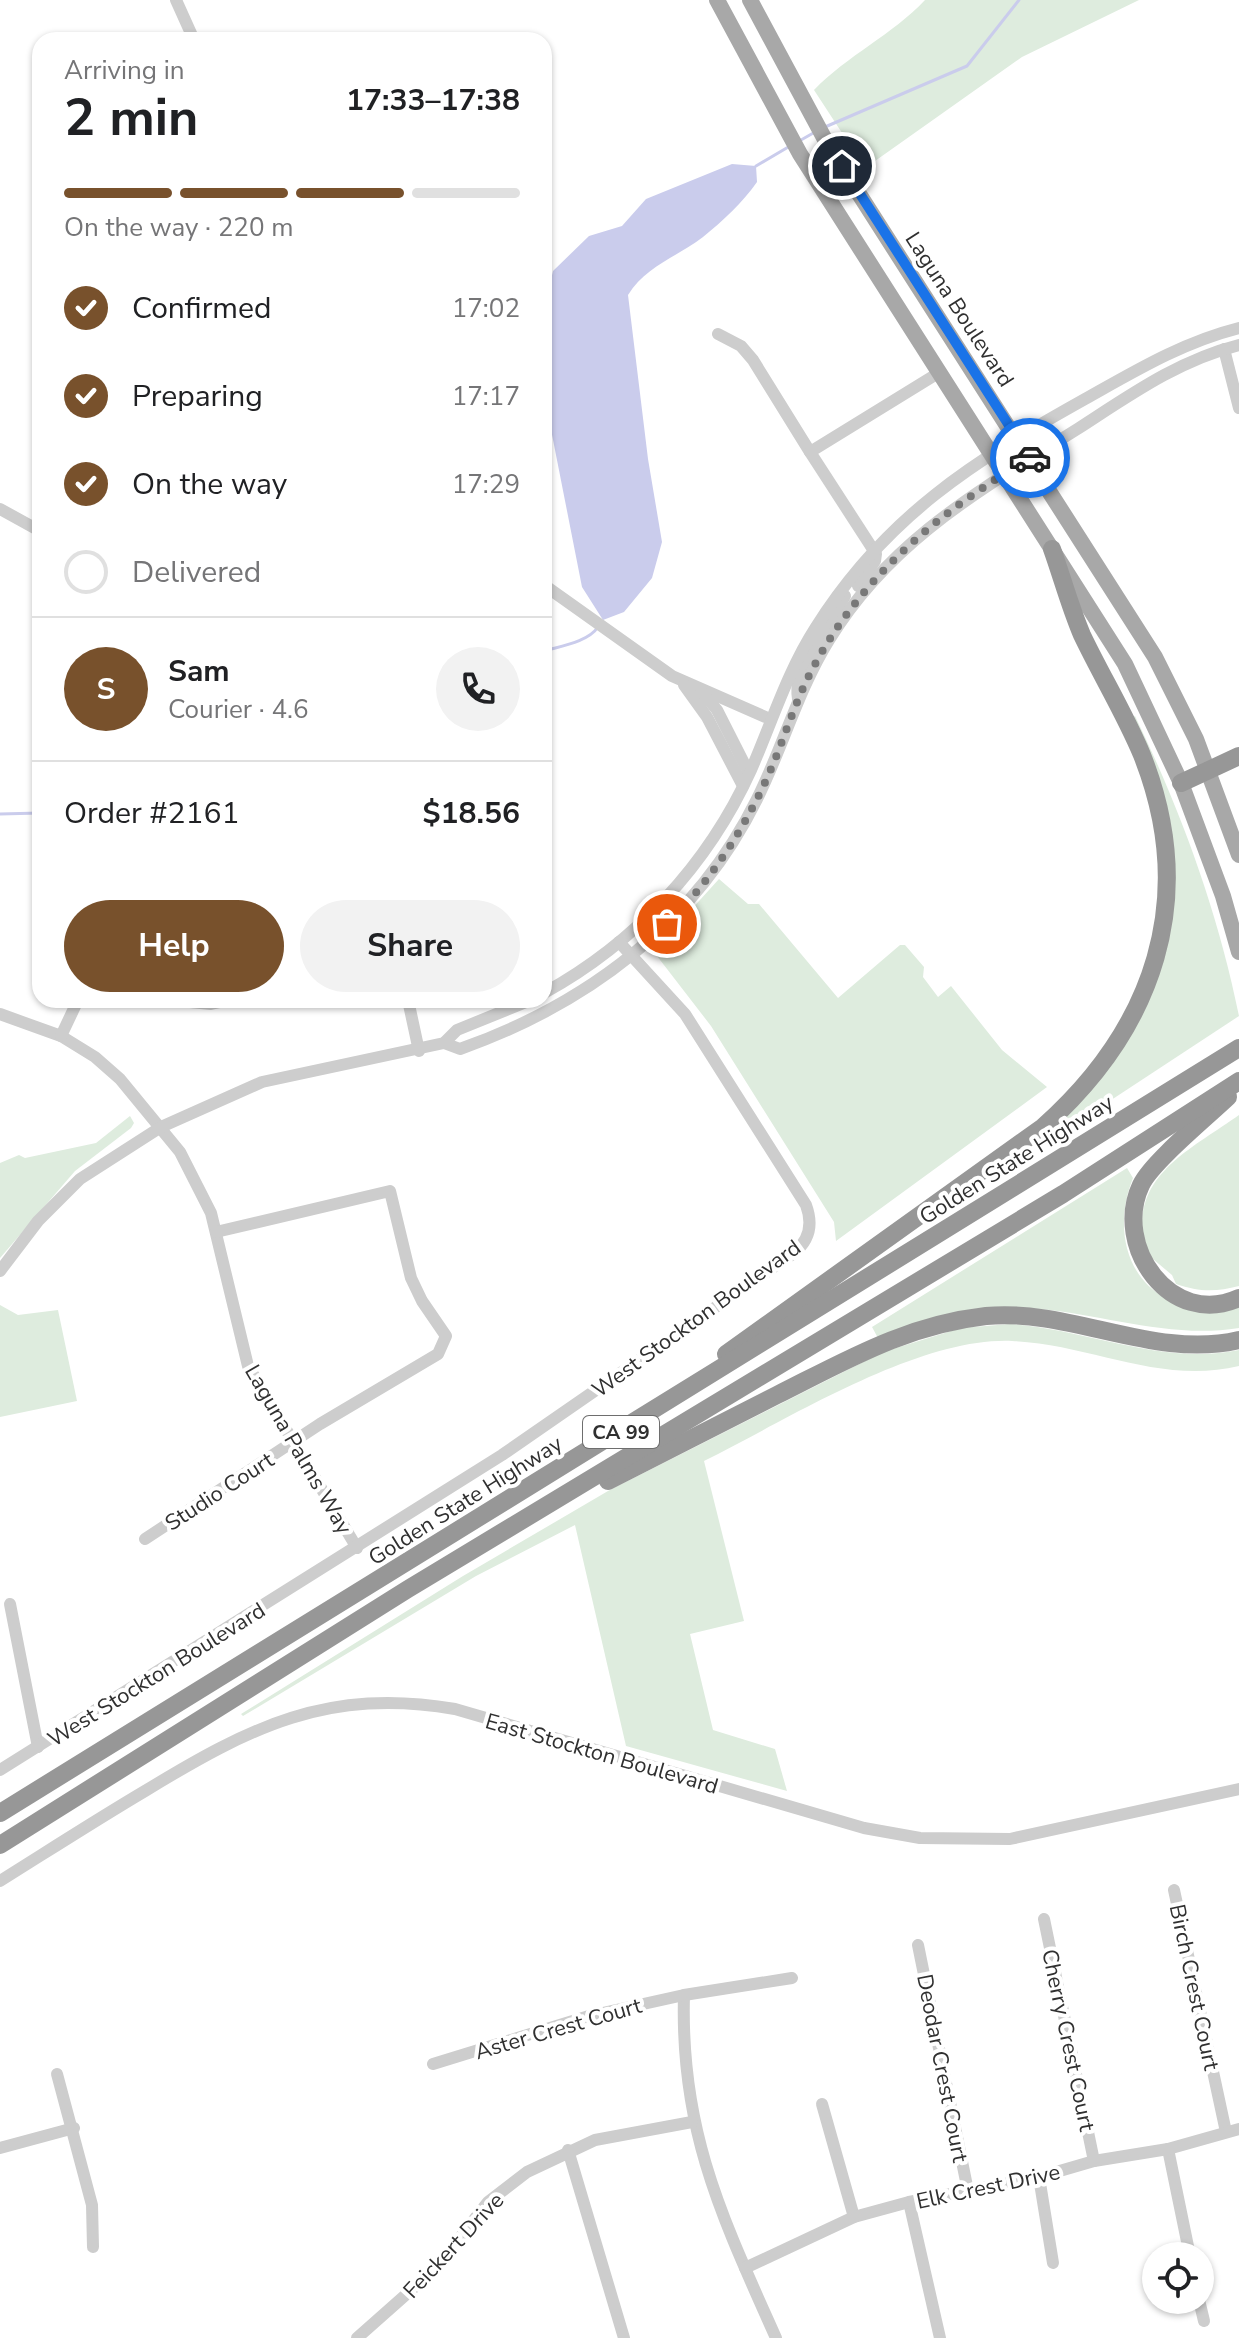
<!DOCTYPE html>
<html lang="en">
<head>
<meta charset="utf-8">
<style>
	body { margin:0; font-family:"Nunito Sans",sans-serif; background:#f2f2f2; color:#202124; height:100vh; display:flex; flex-direction:column; font-size:30px; white-space:nowrap }
	* { box-sizing:border-box; margin:0 }
	p { font-size:26px; color:#757577 }
	.icon { flex:none; width:44px; height:44px; fill:none; stroke:currentColor; stroke-width:2; stroke-linecap:round; stroke-linejoin:round }
	.map { position:relative; flex:1; overflow:hidden }
	.side { position:absolute; left:32px; top:32px; width:520px; height:976px; display:flex; flex-direction:column; background:#fff; border-radius:24px; box-shadow:0 2px 6px #0004 }
	.side>* { flex:none }
	.controls { position:absolute; left:1142px; top:2242px; display:grid; gap:16px }
	.controls a { display:grid; place-items:center; width:72px; height:72px; border-radius:50%; background:#fff; box-shadow:0 2px 6px #0004; font-size:40px }
	.pin { position:absolute; display:grid; place-items:center; width:68px; height:68px; color:#fff; margin:-34px; border:4px solid #fff; border-radius:50%; box-shadow:0 2px 8px #0007 }
	.courier { position:absolute; display:grid; place-items:center; width:80px; height:80px; margin:-40px; border:6px solid #1a73e8; border-radius:50%; background:#fff; color:#222; box-shadow:0 2px 10px #0007 }
	.summary em { font-style:normal; font-weight:700 }
	.summary div { display:flex; flex-direction:column-reverse }
	.summary { display:flex; align-items:center; justify-content:space-between; height:136px; padding:0 32px }
	h1 { font-size:52px; font-weight:700; line-height:60px }
	.bar { display:grid; grid-template-columns:repeat(4,1fr); gap:12px 8px; align-content:center; height:96px; padding:0 32px }
	.bar i { height:10px; border-radius:6px; background:#e0e0e0 }
	.bar .active { background:#78512c }
	.bar p { grid-column:span 4 }
	.line { display:flex; align-items:center; gap:20px; padding:0 32px; border-top:2px solid #e0e0e0 }
	.line div { flex:1 }
	.round { display:grid; place-items:center; flex:none; width:84px; height:84px; border-radius:42px; background:#f2f2f2 }
	ol { padding:0 32px; list-style:none }
	li { display:flex; align-items:center; gap:24px; height:88px }
	li p { margin-inline-start:auto }
	li .icon { padding:8px; border-radius:50%; background:#78512c; color:#fff; stroke-width:4 }
	li:last-child { color:#757577 }
	li i { width:44px; height:44px; border:4px solid #e0e0e0; border-radius:50% }
	.primary-button { display:flex; gap:16px; margin-top:auto; padding:16px 32px }
	.primary-button a { flex:1; height:92px; border-radius:48px; background:#78512c; color:#fff; font-size:32px; font-weight:700; line-height:92px; text-align:center }
	.primary-button a+a { background:#f2f2f2; color:#202124 }
	.map>svg:first-child { display:block }
	.green { fill:#deecde }
	.water { fill:#caccec }
	.lines { fill:none; stroke-linecap:round; stroke-linejoin:round }
	.stream { stroke:#caccec; stroke-width:3 }
	.minor { stroke:#cdcdcd; stroke-width:12 }
	.major { stroke:#a8a8a8; stroke-width:16 }
	.highway { stroke:#979797; stroke-width:18 }
	.done { stroke:#787878; stroke-width:8; stroke-dasharray:0 14.4 }
	.route { stroke:#1a73e8; stroke-width:10 }
	.labels { text-anchor:middle; stroke-width:8; stroke-linejoin:round; paint-order:stroke }
	.shield { fill:#fff; stroke:#6e6e6e; stroke-width:2 }
	.shield-label { font-size:20px; font-weight:bold; fill:#303030 }
	.street-label { font-size:22px; fill:#303030; stroke:#fff }
</style>
</head>
<body>
<div class="map">
<svg width="1239" height="2338" viewBox="0 0 1239 2338">
	<rect width="100%" height="100%" fill="#fff"/>
	<g class="green">
		<path d="M 925,0 L 1139,0 L 1022,57 L 875,161 L 861,162 L 814,90 C 848,55 892,35 925,0 Z"/>
		<path d="M 1135,716 C 1181,811 1218,912 1239,1016 L 1061,1133 L 1055,1122 L 1113,1062 L 1174,876 L 1131,718 Z"/>
		<path d="M 719,879 L 748,904 L 759,904 L 838,998 L 900,945 L 905,945 L 924,967 L 923,977 L 938,997 L 951,986 L 1002,1050 L 1047,1087 L 836,1241 L 834,1222 L 711,1026 L 657,956 L 660,944 Z"/>
		<path d="M 1239,1115 L 1239,1286 C 1216,1292 1199,1292 1176,1284 L 1172,1275 L 1147,1254 C 1124,1179 1187,1152 1239,1115 Z"/>
		<path d="M 130,1116 L 134,1123 L 131,1128 L 75,1171 L 0,1258 L 0,1163 L 19,1155 L 25,1158 L 96,1143 Z"/>
		<path d="M 1127,1168 L 1133,1178 C 1116,1220 1121,1273 1165,1298 C 1179,1305 1222,1304 1239,1306 L 1239,1328 C 1171,1339 1106,1315 1039,1309 C 982,1304 929,1315 878,1338 L 872,1327 Z"/>
		<path d="M 0,1305 L 18,1315 L 58,1310 L 77,1401 L 0,1417 Z"/>
		<path d="M 1010,1324 C 1087,1329 1162,1366 1239,1350 L 1239,1366 C 1160,1385 1090,1344 1012,1341 C 918,1337 789,1419 704,1461 L 744,1621 L 690,1634 L 713,1730 L 775,1749 L 787,1791 L 626,1746 L 575,1525 L 476,1576 L 243,1716 L 241,1714 L 463,1576 L 608,1491 L 883,1352 L 961,1328 Z"/>
	</g>
	<path class="water" d="M 732,164 L 756,166 L 757,182 C 743,202 723,221 703,237 C 677,257 646,266 628,295 L 648,459 L 662,542 L 652,578 L 624,612 L 603,620 L 582,587 L 544,394 L 544,309 L 553,271 L 589,236 L 622,226 L 646,199 Z"/>
	<g class="lines">
		<g class="stream">
			<path d="M 825,127 L 967,66 L 1019,0"/>
			<path d="M 801,140 L 815,132"/>
			<path d="M 756,166 L 790,146"/>
			<path d="M 544,651 C 561,646 588,642 598,627"/>
			<path d="M 0,814 L 40,813"/>
		</g>
		<g class="minor">
			<path d="M 176,0 L 194,40"/>
			<path d="M 718,334 L 741,346 L 753,360 L 810,452"/>
			<path d="M 1224,349 L 1239,408"/>
			<path d="M 0,509 L 40,531"/>
			<path d="M 544,585 L 672,676 L 770,719"/>
			<path d="M 858,586 L 875,561 L 876,554 L 810,452 L 940,372"/>
			<path d="M 828,641 L 825,629 L 845,596"/>
			<path d="M 684,685 L 707,717 L 743,786"/>
			<path d="M 701,691 L 717,710 L 749,773"/>
			<path d="M 798,699 C 793,670 817,658 817,632"/>
			<path d="M 544,993 C 635,943 708,865 751,770 C 772,722 787,672 816,627 C 886,516 974,461 1085,399 C 1135,371 1183,342 1239,328"/>
			<path d="M 408,1000 L 419,1051"/>
			<path d="M 179,1001 L 211,1004 L 230,1000"/>
			<path d="M 0,1014 L 61,1036 L 95,1057 L 120,1079 L 180,1152 L 211,1213 L 248,1366 L 357,1548"/>
			<path d="M 61,1036 L 78,1000"/>
			<path d="M 444,1043 L 460,1049 C 587,1004 696,923 757,799 C 783,747 798,690 829,640 C 891,539 982,489 1079,428 C 1130,395 1179,360 1239,345"/>
			<path d="M 0,1271 L 38,1221 L 80,1179 L 161,1127 L 262,1082 L 444,1043 L 457,1030 L 531,1000"/>
			<path d="M 145,1539 L 320,1424 L 438,1354 L 446,1336 L 422,1301 L 411,1278 L 390,1191 L 216,1232"/>
			<path d="M 10,1604 L 38,1747"/>
			<path d="M 0,1770 L 502,1455 L 794,1253 C 810,1240 813,1224 806,1205 L 685,1014 L 619,942"/>
			<path d="M 0,1881 C 48,1851 96,1820 145,1791 C 250,1727 328,1687 455,1709 L 864,1828 L 920,1838 L 1010,1839 L 1239,1789"/>
			<path d="M 1174,1890 L 1226,2132"/>
			<path d="M 1044,1919 L 1094,2161"/>
			<path d="M 918,1945 L 968,2191"/>
			<path d="M 684,1995 C 680,2131 722,2217 776,2338"/>
			<path d="M 433,2064 L 589,2016 L 684,1995 L 792,1978"/>
			<path d="M 57,2074 L 92,2205 L 93,2247"/>
			<path d="M 822,2104 L 854,2217"/>
			<path d="M 0,2148 L 74,2128"/>
			<path d="M 1168,2149 L 1190,2256"/>
			<path d="M 568,2150 L 624,2338"/>
			<path d="M 1039,2177 L 1053,2263"/>
			<path d="M 909,2202 L 940,2338"/>
			<path d="M 745,2268 L 854,2217 L 909,2202 L 1039,2177 L 1094,2161 L 1168,2149 L 1239,2129"/>
			<path d="M 1199,2300 L 1204,2321"/>
			<path d="M 357,2338 L 436,2268 L 488,2202 L 527,2172 L 595,2140 L 692,2122"/>
		</g>
		<g class="major">
			<path d="M 717,0 L 800,154 L 1125,664 L 1181,783 L 1223,896 L 1239,952"/>
			<path d="M 750,0 L 829,147 L 1155,657 L 1196,739 L 1239,855"/>
		</g>
		<g class="highway">
			<path d="M 1181,783 L 1239,756"/>
			<path d="M 1228,1097 C 1207,1117 1151,1163 1141,1185 C 1112,1246 1171,1329 1239,1298"/>
			<path d="M 726,1354 L 1043,1127 C 1154,1028 1199,899 1142,755 C 1125,714 1101,675 1082,635 C 1070,607 1062,577 1052,549"/>
			<path d="M 608,1481 C 664,1452 721,1424 777,1395 C 847,1360 906,1325 986,1316 C 1071,1308 1155,1360 1239,1340"/>
			<path d="M 0,1813 L 1239,1048"/>
			<path d="M 0,1845 L 408,1589 L 1063,1194 L 1239,1081"/>
		</g>
	</g>
	<g class="lines">
		<path class="done" d="M 667,924 C 713,879 749,822 774,762 C 787,730 797,697 814,666 C 864,573 941,511 1030,458"/>
		<path class="route" d="M 842,166 L 1030,458"/>
	</g>
	<g class="labels">
		<rect class="shield" x="583" y="1416" width="76" height="32" rx="6"/>
		<g class="shield-label">
			<text x="621" y="1439">CA 99</text>
		</g>
		<g class="street-label">
			<text transform="translate(960 309) rotate(57)" y="8">Laguna Boulevard</text>
			<text transform="translate(1016 1159) rotate(-32)" y="8">Golden State Highway</text>
			<text transform="translate(696 1318) rotate(-36)" y="8">West Stockton Boulevard</text>
			<text transform="translate(299 1449) rotate(60)" y="8">Laguna Palms Way</text>
			<text transform="translate(219 1491) rotate(-33)" y="8">Studio Court</text>
			<text transform="translate(465 1500) rotate(-32)" y="8">Golden State Highway</text>
			<text transform="translate(156 1674) rotate(-32)" y="8">West Stockton Boulevard</text>
			<text transform="translate(602 1753) rotate(16)" y="8">East Stockton Boulevard</text>
			<text transform="translate(1195 1987) rotate(78)" y="8">Birch Crest Court</text>
			<text transform="translate(558 2028) rotate(-16)" y="8">Aster Crest Court</text>
			<text transform="translate(1069 2040) rotate(78)" y="8">Cherry Crest Court</text>
			<text transform="translate(943 2068) rotate(79)" y="8">Deodar Crest Court</text>
			<text transform="translate(988 2186) rotate(-12)" y="8">Elk Crest Drive</text>
			<text transform="translate(453 2245) rotate(-47)" y="8">Feickert Drive</text>
		</g>
	</g>
</svg>
<div class="controls">
<a><svg class="icon" aria-label="locate" viewBox="0 0 24 24"><circle cx="12" cy="12" r="6"/><path d="M12 2v4M12 18v4M2 12h4M18 12h4"/></svg></a>
</div>
<div class="pin" style="left:667px;top:924px;background:#ea580c"><svg class="icon" aria-label="bag" viewBox="0 0 24 24"><path d="M5 8h14l-1 12H6zM9 8a3 3 0 0 1 6 0"/></svg></div>
<div class="pin" style="left:842px;top:166px;background:#1f2937"><svg class="icon" aria-label="home" viewBox="0 0 24 24"><path d="M3 11l9-7 9 7M6 9v11h12V9"/></svg></div>
<div class="courier" style="left:1030px;top:458px"><svg class="icon" aria-label="car" viewBox="0 0 24 24"><path d="M5 17H2v-5l4-1 3-4h7l3 4 3 1v5h-3M9 17h6M6 11h13"/><circle cx="7" cy="17" r="2"/><circle cx="17" cy="17" r="2"/></svg></div>
<section class="side">
<div class="summary"><div><h1>2 min</h1><p>Arriving in</p></div><em>17:33–17:38</em></div>
<div class="bar"><i class="active"></i><i class="active"></i><i class="active"></i><i></i><p>On the way · 220 m</p></div>
<ol>
<li><svg class="icon" aria-label="check" viewBox="0 0 24 24"><path d="M5 12l5 5 9-10"/></svg>Confirmed<p>17:02</p></li>
<li><svg class="icon" aria-label="check" viewBox="0 0 24 24"><path d="M5 12l5 5 9-10"/></svg>Preparing<p>17:17</p></li>
<li><svg class="icon" aria-label="check" viewBox="0 0 24 24"><path d="M5 12l5 5 9-10"/></svg>On the way<p>17:29</p></li>
<li><i></i>Delivered</li>
</ol>
<div class="line" style="height:144px"><b class="round" style="background:#78512c;color:#fff">S</b><div><b>Sam</b><p>Courier · 4.6</p></div><a class="round"><svg class="icon" aria-label="phone" viewBox="0 0 24 24"><path d="M5 4h4l2 5-3 2q2 4 5 5l2-3 5 2v4C11 20 4 13 5 4z"/></svg></a></div>
<div class="line" style="height:104px"><div>Order #2161</div><b>$18.56</b></div>
<div class="primary-button"><a>Help</a><a>Share</a></div>
</section>
</div>
</body>
</html>
